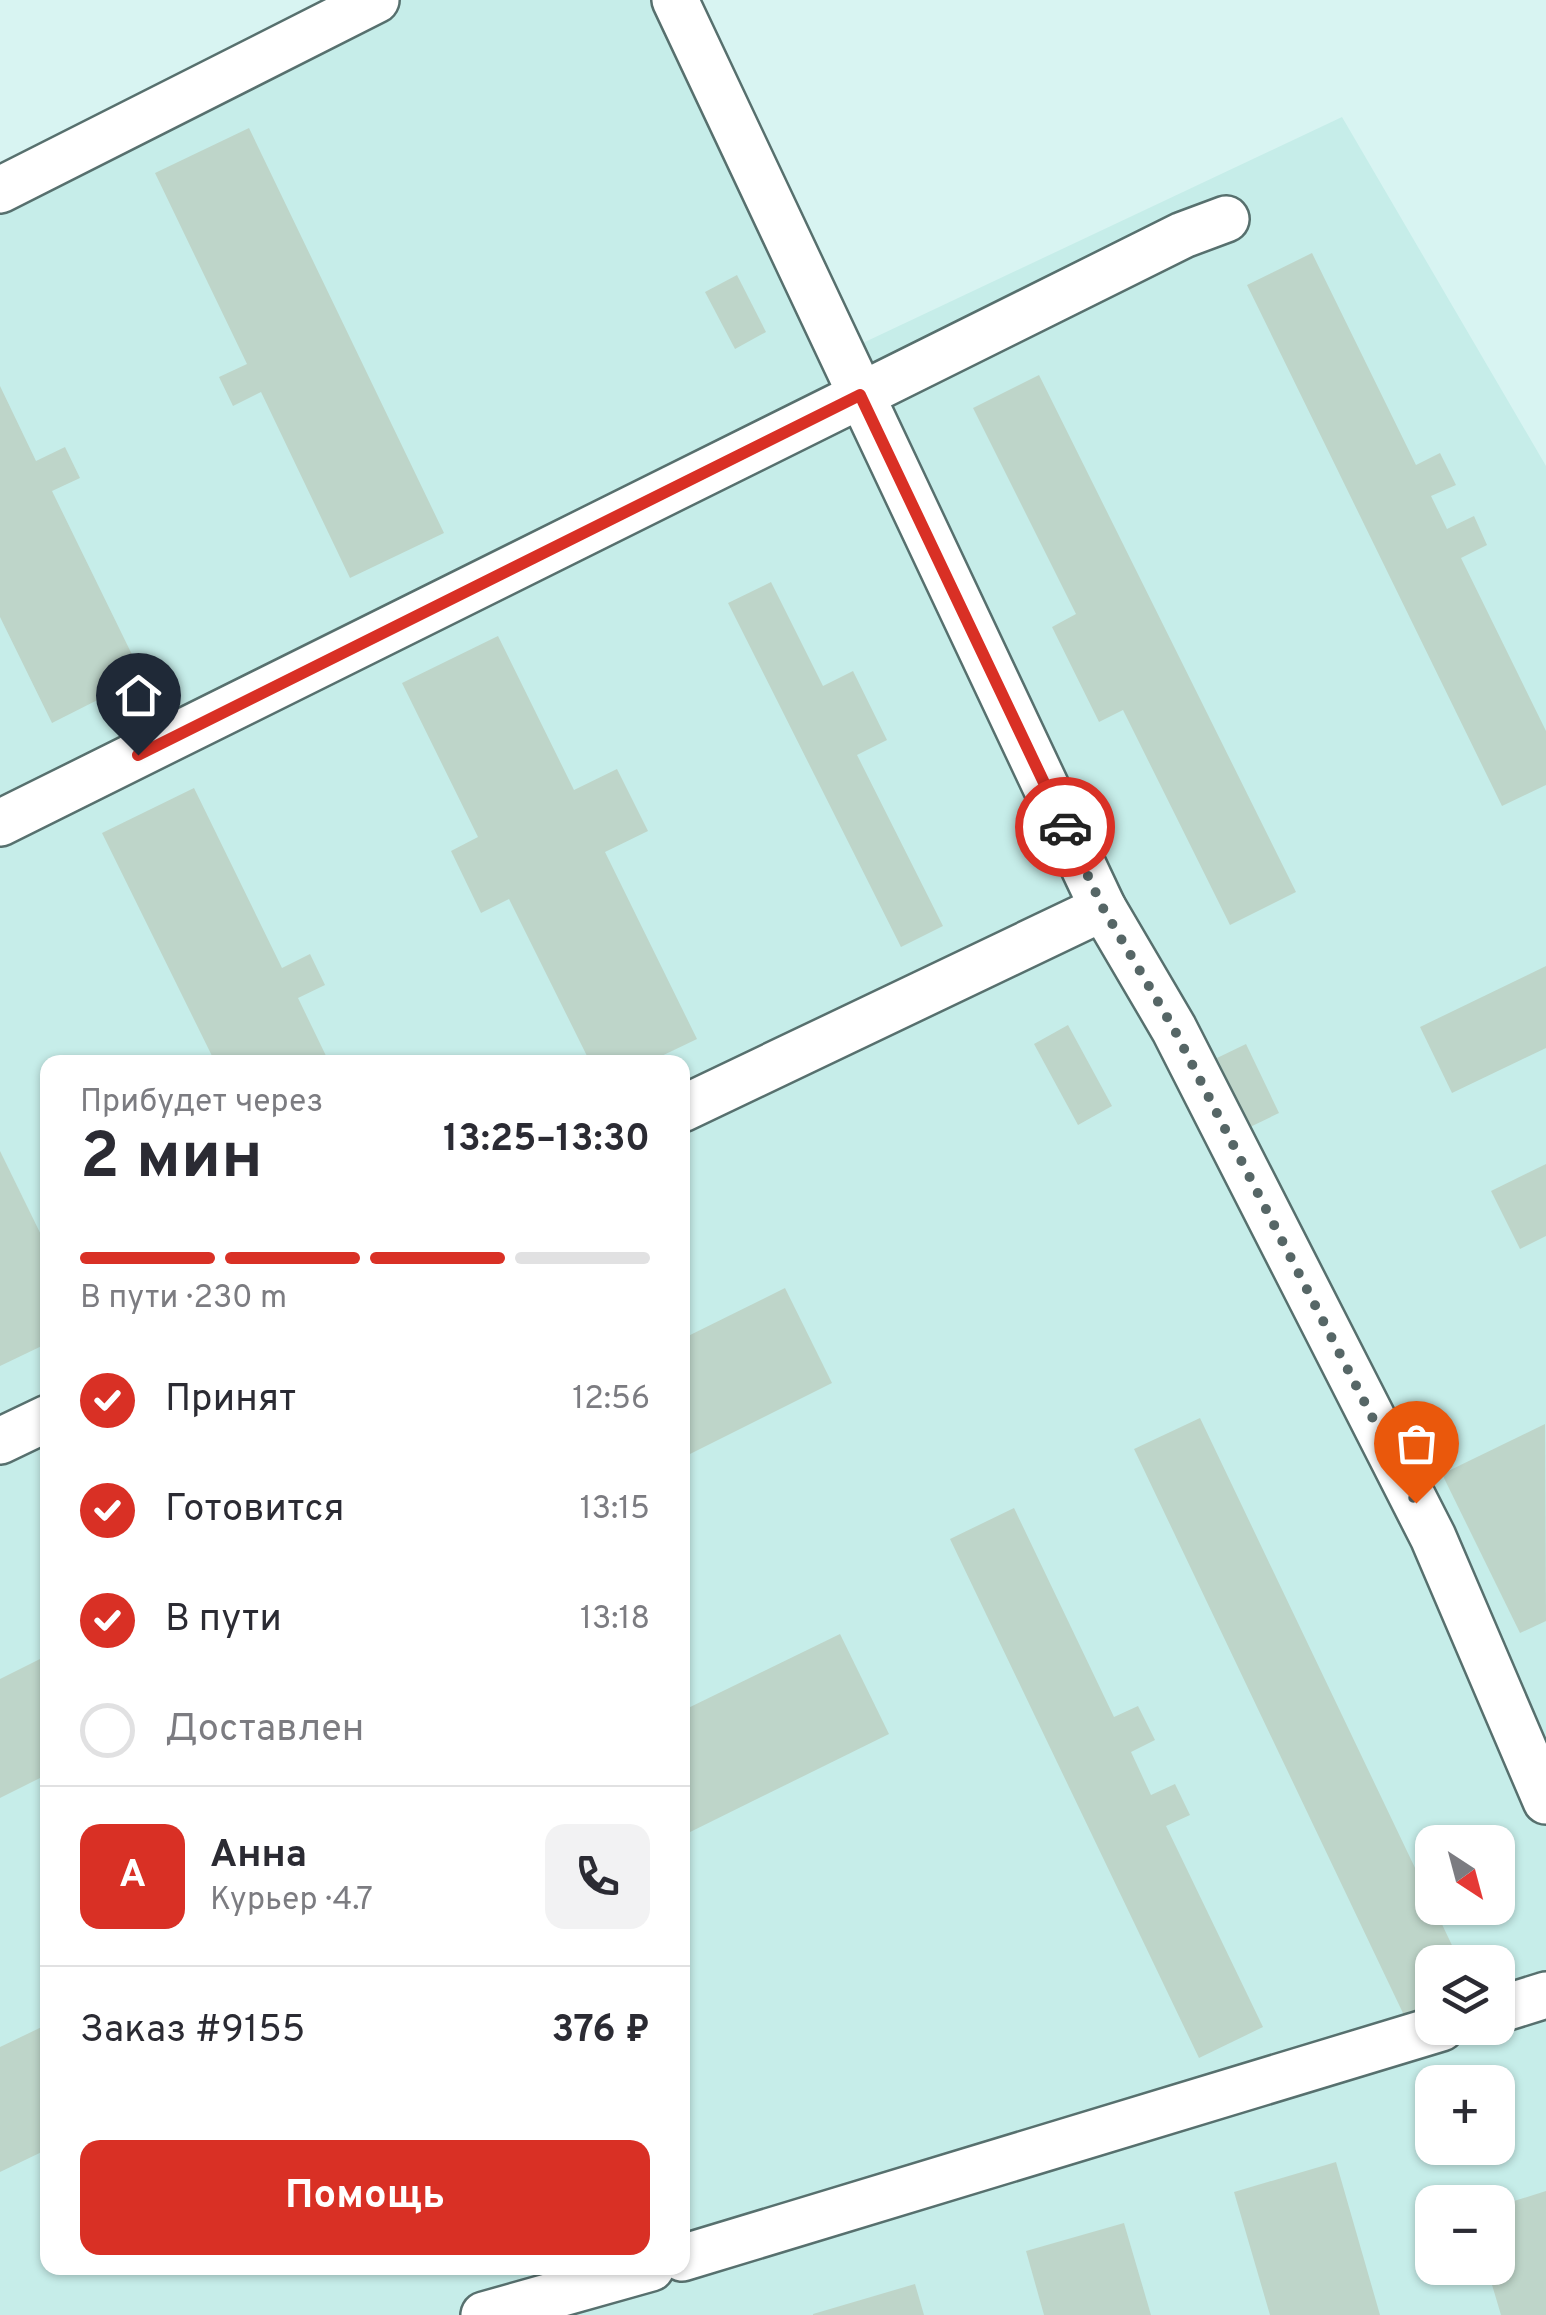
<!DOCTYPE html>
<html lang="ru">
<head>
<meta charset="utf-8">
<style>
	body { margin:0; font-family:Overpass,sans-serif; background:#f2f2f3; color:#2b2b33; height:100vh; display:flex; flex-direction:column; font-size:38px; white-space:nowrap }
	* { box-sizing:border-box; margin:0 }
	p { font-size:32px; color:#7c7c81 }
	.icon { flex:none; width:55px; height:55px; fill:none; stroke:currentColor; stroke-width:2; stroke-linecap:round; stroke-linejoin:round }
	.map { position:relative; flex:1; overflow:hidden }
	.sheet { position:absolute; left:40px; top:1055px; width:650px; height:1220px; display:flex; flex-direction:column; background:#fff; border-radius:20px; box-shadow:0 2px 8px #0004 }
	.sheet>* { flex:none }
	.needle { width:65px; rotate:144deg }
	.fabs { position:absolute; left:1415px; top:1825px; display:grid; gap:20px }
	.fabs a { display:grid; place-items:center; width:100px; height:100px; border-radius:20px; background:#fff; box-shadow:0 2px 8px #0004; font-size:50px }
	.pin { position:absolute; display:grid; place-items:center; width:85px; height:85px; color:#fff; margin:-102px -42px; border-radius:50% 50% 50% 0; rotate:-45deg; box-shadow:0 0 10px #0007 }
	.pin .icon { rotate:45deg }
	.courier { position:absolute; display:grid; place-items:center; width:100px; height:100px; margin:-50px; border:8px solid #d93025; border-radius:50%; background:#fff; color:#222; box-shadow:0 2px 12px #0007 }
	.overview em { font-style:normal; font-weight:700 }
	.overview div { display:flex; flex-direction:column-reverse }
	.overview { display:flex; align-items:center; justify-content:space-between; height:170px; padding:0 40px }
	h1 { font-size:65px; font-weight:700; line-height:75px }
	.bar { display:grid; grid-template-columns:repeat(4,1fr); gap:15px 10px; align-content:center; height:120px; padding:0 40px }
	.bar i { height:12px; border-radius:8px; background:#e1e1e2 }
	.bar .current { background:#d93025 }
	.bar p { grid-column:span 4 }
	.line { display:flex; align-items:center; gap:25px; padding:0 40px; border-top:2px solid #e1e1e2 }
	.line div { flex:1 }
	.round { display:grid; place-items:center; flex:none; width:105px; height:105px; border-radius:20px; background:#f2f2f3 }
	ol { padding:0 40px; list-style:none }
	li { display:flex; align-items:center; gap:30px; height:110px }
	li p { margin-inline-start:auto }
	li .icon { padding:10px; border-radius:50%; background:#d93025; color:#fff; stroke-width:4 }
	li:last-child { color:#7c7c81 }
	li i { width:55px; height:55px; border:5px solid #e1e1e2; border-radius:50% }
	.action { display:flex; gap:20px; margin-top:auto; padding:20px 40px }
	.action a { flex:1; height:115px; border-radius:20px; background:#d93025; color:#fff; font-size:40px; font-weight:700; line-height:115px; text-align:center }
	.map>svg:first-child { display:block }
	.built { fill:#c6ede9; fill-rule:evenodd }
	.building { fill:#bed5c9 }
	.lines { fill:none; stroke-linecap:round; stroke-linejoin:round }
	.minor-casing { stroke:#57706e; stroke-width:50 }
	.minor { stroke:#fff; stroke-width:45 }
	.done { stroke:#566666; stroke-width:10; stroke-dasharray:0 18 }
	.route { stroke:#d93025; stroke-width:12 }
</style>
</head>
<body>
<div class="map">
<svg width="1546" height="2315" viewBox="0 0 1546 2315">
	<rect width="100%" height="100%" fill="#d8f4f2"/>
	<path class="built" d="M 391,0 L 660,0 L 831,358 L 1342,117 L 1546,466 L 1546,2315 L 0,2315 L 0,193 ZM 48,1062 L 682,1062 L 682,2268 L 48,2268 ZM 1432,1842 L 1498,1842 L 1498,1908 L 1432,1908 ZM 1432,1962 L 1498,1962 L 1498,2028 L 1432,2028 ZM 1432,2082 L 1498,2082 L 1498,2148 L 1432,2148 ZM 1432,2202 L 1498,2202 L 1498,2268 L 1432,2268 Z"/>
	<g class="building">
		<path d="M 249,128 L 444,533 L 350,578 L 261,392 L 233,406 L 219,377 L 247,364 L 155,173 Z"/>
		<path d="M 1312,253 L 1416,465 L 1440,453 L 1456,485 L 1431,496 L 1447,529 L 1474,516 L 1487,545 L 1461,558 L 1546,731 L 1546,785 L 1502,806 L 1247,285 Z"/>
		<path d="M 737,275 L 766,332 L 735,349 L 705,292 Z"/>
		<path d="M 1039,375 L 1296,892 L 1230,925 L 1123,710 L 1099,722 L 1052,627 L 1076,614 L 973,408 Z"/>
		<path d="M 0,386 L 36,461 L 65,447 L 80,478 L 52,491 L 143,677 L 52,723 L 0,617 Z"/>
		<path d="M 771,582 L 823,686 L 853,671 L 887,740 L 857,755 L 943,926 L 901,947 L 728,603 Z"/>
		<path d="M 498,636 L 574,790 L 617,769 L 648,831 L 605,852 L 697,1039 L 649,1062 L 590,1062 L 509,899 L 481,913 L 451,851 L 478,837 L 402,683 Z"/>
		<path d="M 194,788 L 282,968 L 310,954 L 325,985 L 298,998 L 329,1062 L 215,1062 L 102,833 Z"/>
		<path d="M 1546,966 L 1546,1048 L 1452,1093 L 1420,1027 Z"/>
		<path d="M 1068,1025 L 1112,1106 L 1078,1125 L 1034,1044 Z"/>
		<path d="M 1246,1044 L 1279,1113 L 1250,1127 L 1217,1058 Z"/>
		<path d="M 0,1151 L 48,1249 L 48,1343 L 0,1366 Z"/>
		<path d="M 1546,1164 L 1546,1236 L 1520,1249 L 1491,1191 Z"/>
		<path d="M 785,1288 L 832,1383 L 682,1458 L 682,1339 Z"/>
		<path d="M 1200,1418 L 1460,1962 L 1432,1962 L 1432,2023 L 1412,2032 L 1134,1449 Z"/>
		<path d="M 1545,1424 L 1546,1621 L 1520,1633 L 1442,1474 Z"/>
		<path d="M 1014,1508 L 1114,1717 L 1138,1706 L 1155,1740 L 1131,1752 L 1151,1795 L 1175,1784 L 1190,1815 L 1166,1826 L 1263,2027 L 1199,2058 L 950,1539 Z"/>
		<path d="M 840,1634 L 889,1734 L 682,1836 L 682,1711 Z"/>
		<path d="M 48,1655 L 48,1774 L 0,1798 L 0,1679 Z"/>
		<path d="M 48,2024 L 48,2149 L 0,2172 L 0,2047 Z"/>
		<path d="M 1336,2162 L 1380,2315 L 1270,2315 L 1234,2192 Z"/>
		<path d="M 1546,2191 L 1546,2315 L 1501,2315 L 1487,2268 L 1498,2268 L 1498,2206 Z"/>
		<path d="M 1124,2223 L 1151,2315 L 1044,2315 L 1026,2251 Z"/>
		<path d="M 915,2284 L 924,2315 L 813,2315 L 813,2314 Z"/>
	</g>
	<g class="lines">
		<defs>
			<g id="minor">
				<path d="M 675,0 L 1103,908 L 1174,1029 L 1433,1537 L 1546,1801"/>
				<path d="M 0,190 L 376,0"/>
				<path d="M 0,823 L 1183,235 L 1226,219"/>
				<path d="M 682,1109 L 1103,908"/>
				<path d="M 0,1441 L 48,1418"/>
				<path d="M 1498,2010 L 1546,1995"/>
				<path d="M 682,2258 L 1441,2028"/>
				<path d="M 484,2315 L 651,2268"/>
			</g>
		</defs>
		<use href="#minor" class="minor-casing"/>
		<use href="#minor" class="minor"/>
	</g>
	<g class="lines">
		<path class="done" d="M 1065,827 L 1103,908 L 1174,1029 L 1416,1503"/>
		<path class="route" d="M 138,755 L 860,395 L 1065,827"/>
	</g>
</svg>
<div class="fabs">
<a><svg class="needle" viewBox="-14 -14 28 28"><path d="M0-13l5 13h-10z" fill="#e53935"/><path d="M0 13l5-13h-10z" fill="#7c7c81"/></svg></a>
<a><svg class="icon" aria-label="layers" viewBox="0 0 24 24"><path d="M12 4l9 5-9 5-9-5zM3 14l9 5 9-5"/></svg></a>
<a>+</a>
<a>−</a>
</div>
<div class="pin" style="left:1416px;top:1503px;background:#ea580c"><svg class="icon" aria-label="bag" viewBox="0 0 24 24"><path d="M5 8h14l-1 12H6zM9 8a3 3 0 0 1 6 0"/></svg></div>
<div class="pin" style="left:138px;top:755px;background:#1f2937"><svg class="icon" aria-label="home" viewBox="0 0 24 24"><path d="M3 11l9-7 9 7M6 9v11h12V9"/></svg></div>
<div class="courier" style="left:1065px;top:827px"><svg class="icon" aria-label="car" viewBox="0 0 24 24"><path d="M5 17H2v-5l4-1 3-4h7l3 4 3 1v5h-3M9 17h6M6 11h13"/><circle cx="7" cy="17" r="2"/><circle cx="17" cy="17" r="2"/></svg></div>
<section class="sheet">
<div class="overview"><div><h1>2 мин</h1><p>Прибудет через</p></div><em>13:25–13:30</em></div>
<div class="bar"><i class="current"></i><i class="current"></i><i class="current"></i><i></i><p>В пути · 230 m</p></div>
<ol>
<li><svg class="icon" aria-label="check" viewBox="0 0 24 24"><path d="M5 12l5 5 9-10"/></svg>Принят<p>12:56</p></li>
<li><svg class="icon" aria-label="check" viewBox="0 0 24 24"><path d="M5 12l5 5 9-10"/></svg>Готовится<p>13:15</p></li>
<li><svg class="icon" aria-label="check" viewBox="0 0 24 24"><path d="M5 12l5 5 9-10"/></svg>В пути<p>13:18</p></li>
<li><i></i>Доставлен</li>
</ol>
<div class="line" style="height:180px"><b class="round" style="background:#d93025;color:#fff">А</b><div><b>Анна</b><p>Курьер · 4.7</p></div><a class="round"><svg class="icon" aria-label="phone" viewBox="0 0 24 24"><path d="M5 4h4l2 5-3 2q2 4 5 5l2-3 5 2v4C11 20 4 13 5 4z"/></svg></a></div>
<div class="line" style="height:130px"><div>Заказ #9155</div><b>376 ₽</b></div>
<div class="action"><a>Помощь</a></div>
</section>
</div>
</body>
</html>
